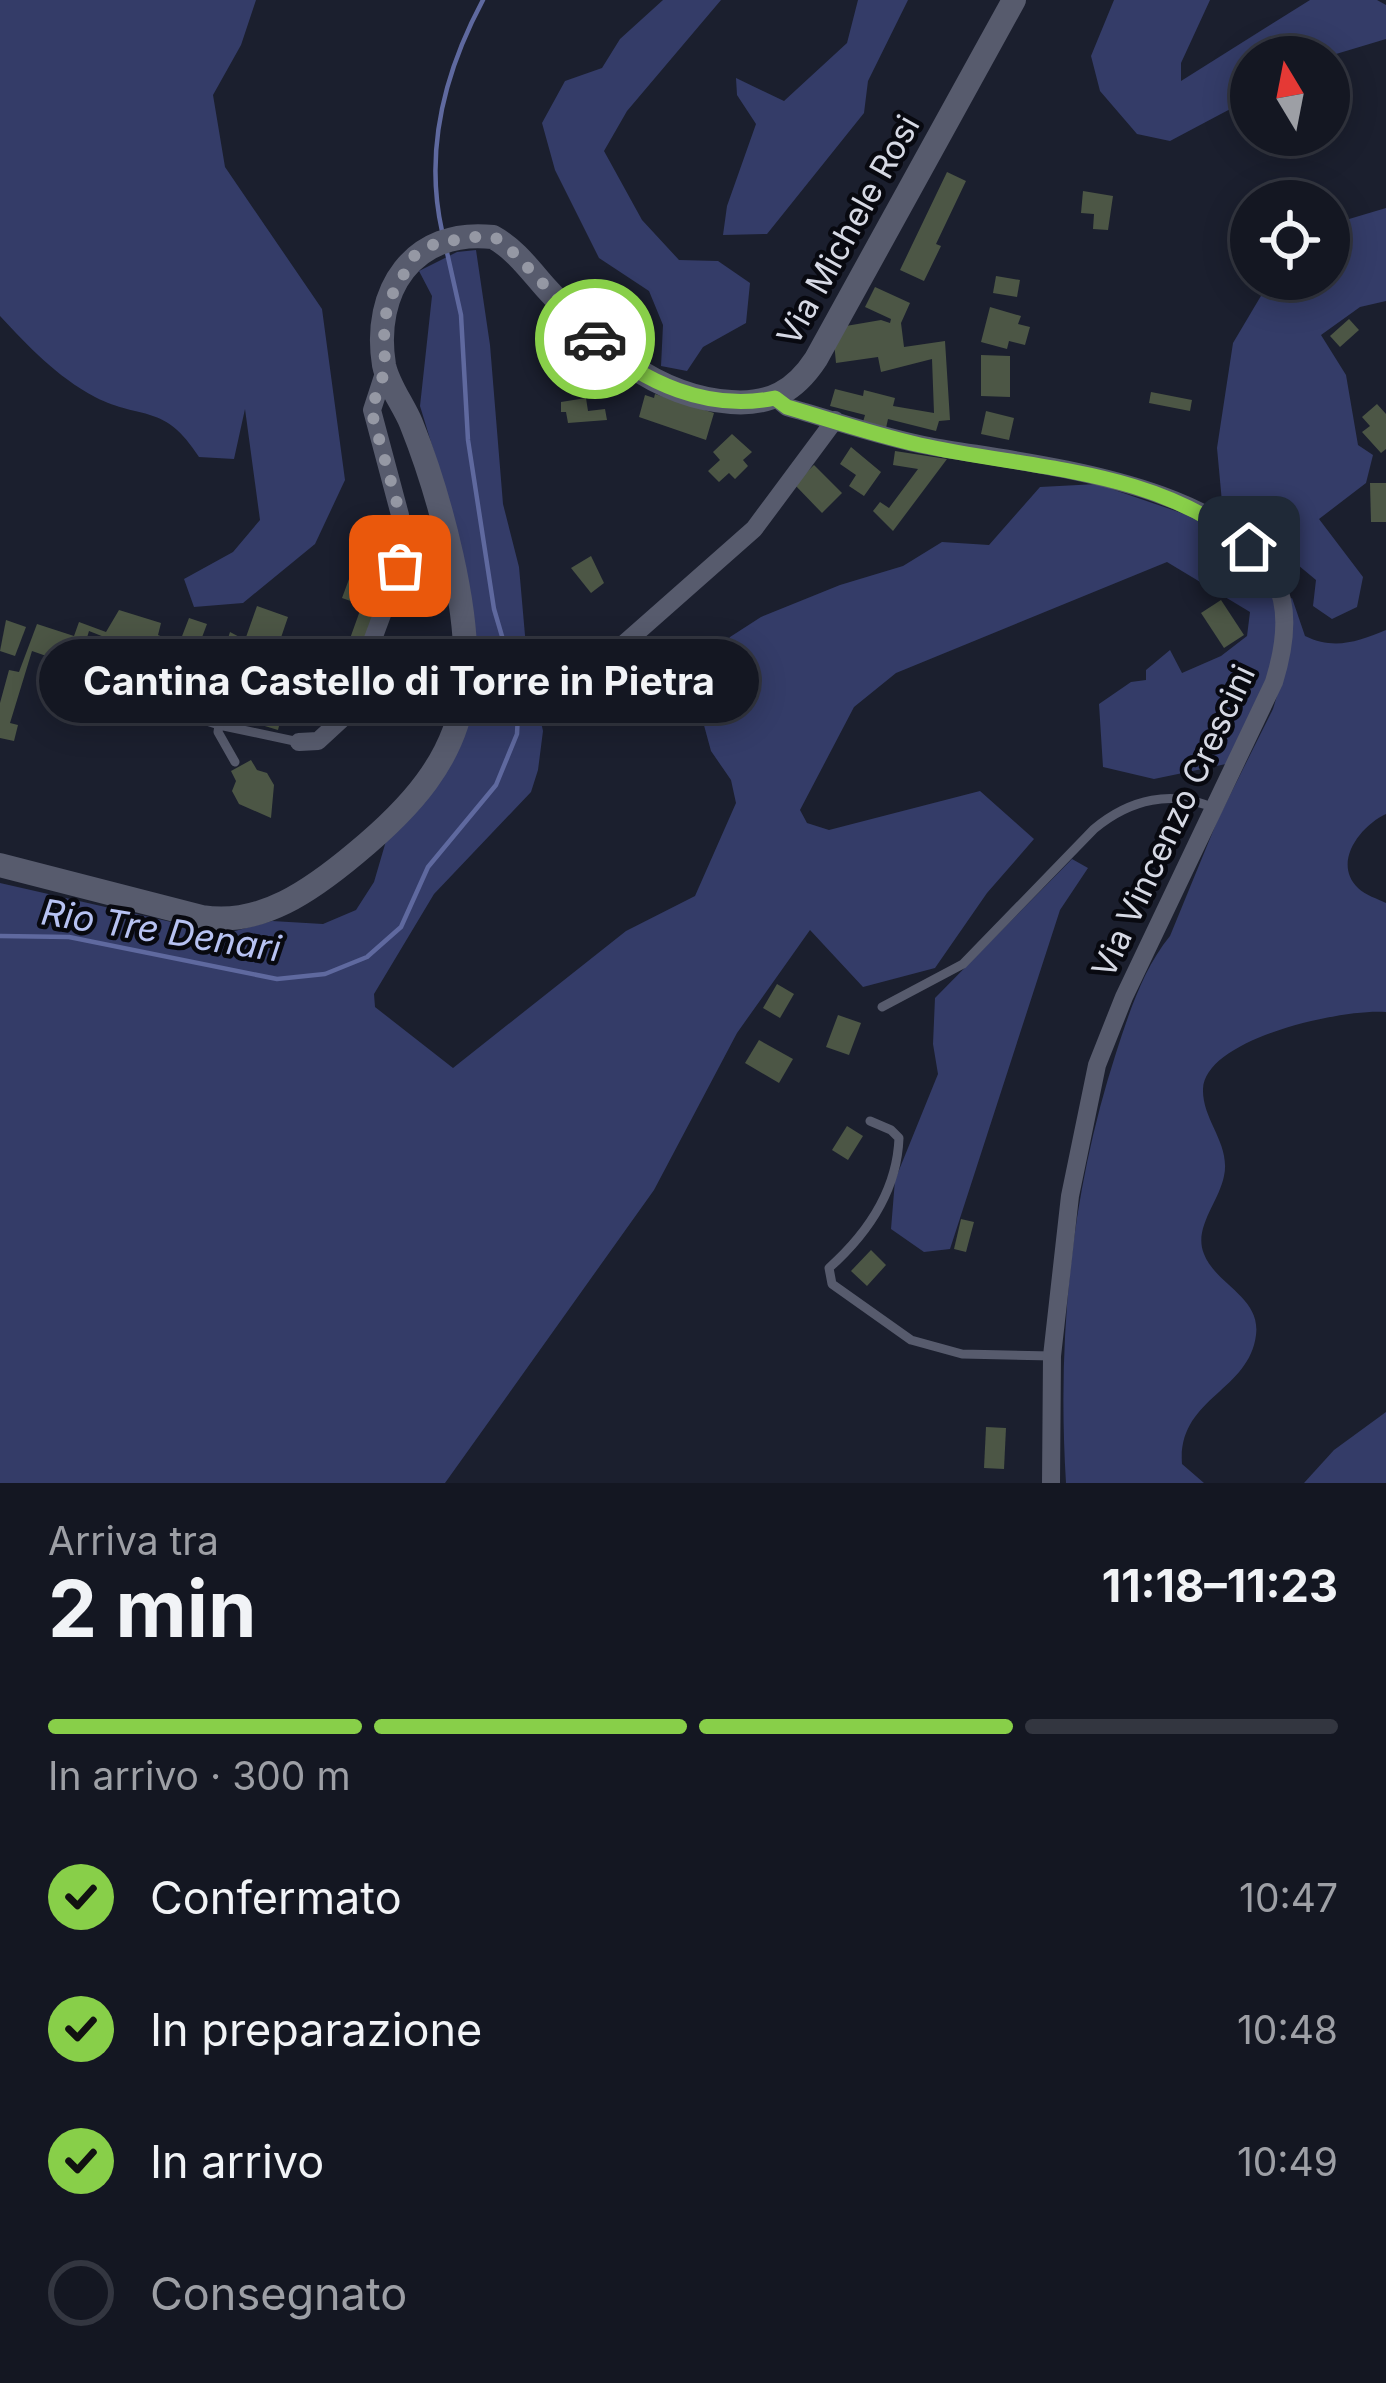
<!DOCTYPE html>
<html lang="it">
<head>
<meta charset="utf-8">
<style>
	body { margin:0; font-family:Inter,sans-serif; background:#21242f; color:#f1f3f6; height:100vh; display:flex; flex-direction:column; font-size:45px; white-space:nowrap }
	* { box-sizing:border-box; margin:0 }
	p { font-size:39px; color:#9d9fa5 }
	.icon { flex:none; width:66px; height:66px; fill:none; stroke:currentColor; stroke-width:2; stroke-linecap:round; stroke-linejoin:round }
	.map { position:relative; height:1483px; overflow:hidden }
	.sheet { display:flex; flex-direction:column; background:#141722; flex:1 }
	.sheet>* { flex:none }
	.needle { width:78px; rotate:350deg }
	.tools { position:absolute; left:1230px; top:36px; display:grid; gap:24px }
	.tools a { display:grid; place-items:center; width:120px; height:120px; border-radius:50%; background:#141722; box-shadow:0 6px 30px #0003,0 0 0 3px #333640; font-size:60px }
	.pin { position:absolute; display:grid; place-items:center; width:102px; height:102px; color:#fff; margin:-51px; border-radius:24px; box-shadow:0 6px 18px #0006 }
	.courier { position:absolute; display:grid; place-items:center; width:120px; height:120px; margin:-60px; border:9px solid #88cf49; border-radius:50%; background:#fff; color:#222; box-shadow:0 3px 15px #0007 }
	.bubble { position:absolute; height:84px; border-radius:42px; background:#141722; box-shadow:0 6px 30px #0003,0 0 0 3px #333640; font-size:39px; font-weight:700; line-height:84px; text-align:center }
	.overview em { font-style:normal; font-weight:700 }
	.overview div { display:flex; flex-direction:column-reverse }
	.overview { display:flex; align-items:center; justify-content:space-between; height:204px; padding:0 48px }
	h1 { font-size:78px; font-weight:700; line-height:90px }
	.bar { display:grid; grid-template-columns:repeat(4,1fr); gap:18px 12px; align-content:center; height:144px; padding:0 48px }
	.bar i { height:15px; border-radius:9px; background:#333640 }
	.bar .current { background:#88cf49 }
	.bar p { grid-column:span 4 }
	ol { padding:0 48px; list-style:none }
	li { display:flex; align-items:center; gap:36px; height:132px }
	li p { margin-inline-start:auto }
	li .icon { padding:12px; border-radius:50%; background:#88cf49; color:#111; stroke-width:4 }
	li:last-child { color:#9d9fa5 }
	li i { width:66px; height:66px; border:6px solid #333640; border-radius:50% }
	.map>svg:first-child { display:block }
	.green { fill:#343c68 }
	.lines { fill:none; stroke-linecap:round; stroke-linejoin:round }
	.stream { stroke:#5f699f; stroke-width:4.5 }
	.building { fill:#4c5645 }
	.service { stroke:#575b6d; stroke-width:9 }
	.minor { stroke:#575b6d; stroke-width:18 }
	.tertiary { stroke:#575b6d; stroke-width:24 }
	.done { stroke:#9598a4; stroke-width:12; stroke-dasharray:0 21.6 }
	.route { stroke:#88cf49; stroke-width:15 }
	.labels { text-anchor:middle; stroke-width:9; stroke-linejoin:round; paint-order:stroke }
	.street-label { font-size:33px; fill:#d6d9e4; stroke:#080910 }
	.water-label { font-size:36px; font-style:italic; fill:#b7c2f2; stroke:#080910 }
</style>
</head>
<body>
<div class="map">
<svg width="1386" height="1483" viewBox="0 0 1386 1483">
	<rect width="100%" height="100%" fill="#1b1f2e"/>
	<g class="green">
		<path d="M 0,0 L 256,0 L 241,45 L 213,95 L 225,167 L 322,309 L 345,480 L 315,544 L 243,603 L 194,607 L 184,579 L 233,552 L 260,520 L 245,409 L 234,459 L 199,457 C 164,402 142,421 95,397 C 56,376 29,347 0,316 Z"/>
		<path d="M 663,0 L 721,0 L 627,111 L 604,151 L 642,220 L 679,260 L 718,261 L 750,283 L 746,323 L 703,347 L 687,371 L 661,366 L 663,325 L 649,291 L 599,258 L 555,170 L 542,123 L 565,81 L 602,68 L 620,39 Z"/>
		<path d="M 858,0 L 908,0 L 868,81 L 864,113 L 767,234 L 723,235 L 727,206 L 756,124 L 737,95 L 736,78 L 784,101 L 847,43 Z"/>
		<path d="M 1114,0 L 1210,0 L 1181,63 L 1181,81 L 1310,0 L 1377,0 L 1386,5 L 1386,39 L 1326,57 L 1251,57 L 1251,98 L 1170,141 L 1137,134 L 1100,91 L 1091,56 Z"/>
		<path d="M 1386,208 L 1386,301 L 1360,307 L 1321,335 L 1346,375 L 1358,445 L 1373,455 L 1366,483 L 1319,519 L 1363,577 L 1357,607 L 1332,619 L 1313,606 L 1316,580 L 1222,502 L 1217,448 L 1233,343 L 1271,279 L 1329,279 L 1329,225 Z"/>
		<path d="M 476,250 L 490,345 L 503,504 L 519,567 L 527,658 L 543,731 L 538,770 L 531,792 L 434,894 L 374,994 L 375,1007 L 453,1068 L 626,931 L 695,896 L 736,803 L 731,780 L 711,751 L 699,707 L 714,663 L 730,637 L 761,617 L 840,585 L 903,566 L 942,542 L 989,545 L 1040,487 L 1097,484 L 1211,523 L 1251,557 L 1276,591 L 1280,624 L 1271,679 L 1226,764 L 1154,779 L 1103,767 L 1099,704 L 1131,682 L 1146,680 L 1146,670 L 1170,650 L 1182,673 L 1221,656 L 1247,636 L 1250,612 L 1167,562 L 896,673 L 854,707 L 800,810 L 807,823 L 829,830 L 980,791 L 1034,839 L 987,893 L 935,968 L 863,987 L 810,930 L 737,1033 L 654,1190 L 445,1483 L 0,1483 L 0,883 L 224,934 L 272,921 L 323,924 L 356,910 L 374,882 L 386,841 L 463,733 L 451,508 L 420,406 L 432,296 L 419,271 L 457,252 Z"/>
		<path d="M 1292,598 L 1305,636 C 1334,650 1357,642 1386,630 L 1386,814 C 1360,826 1332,863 1358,888 C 1365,895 1378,899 1386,903 L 1386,1012 C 1345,1008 1205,1038 1203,1089 C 1202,1120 1231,1144 1224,1176 C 1219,1202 1193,1228 1204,1254 C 1216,1285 1261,1297 1256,1335 C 1249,1392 1177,1398 1182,1464 L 1204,1483 L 1066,1483 C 1057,1337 1071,1192 1116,1053 C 1129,1013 1143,969 1170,936 L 1218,819 L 1273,709 L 1282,679 L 1286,601 Z"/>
		<path d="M 1072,859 L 1088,868 L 1060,910 L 950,1249 L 924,1252 L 891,1229 L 895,1180 L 938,1074 L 933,1044 L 935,998 Z"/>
		<path d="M 1386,1412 L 1386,1483 L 1304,1483 L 1334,1450 Z"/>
	</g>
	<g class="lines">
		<g class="stream">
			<path d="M 442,231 C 424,150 445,71 483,0"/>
			<path d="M 0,936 L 69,937 L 277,979 L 325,974 L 367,957 L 401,927 L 428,867 L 496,785 L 517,734 L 519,694 L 494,609 L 468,440 L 461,315 L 446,248"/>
		</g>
	</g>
	<g class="building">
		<path d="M 947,172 L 966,181 L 936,244 L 941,246 L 924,281 L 900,270 Z"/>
		<path d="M 1083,191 L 1113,196 L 1108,230 L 1093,229 L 1094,214 L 1081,213 Z"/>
		<path d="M 996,276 L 1020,280 L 1017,297 L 993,293 Z"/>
		<path d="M 875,287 L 910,303 L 901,323 L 904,347 L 945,341 L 950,420 L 939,421 L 936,431 L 888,419 L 886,428 L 863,422 L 865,415 L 830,406 L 835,389 L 863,396 L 864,390 L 895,398 L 893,406 L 934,413 L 932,359 L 881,372 L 878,357 L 836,363 L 834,342 L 840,327 L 881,320 L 890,323 L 891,319 L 865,307 Z"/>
		<path d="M 990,307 L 1021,316 L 1018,324 L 1030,327 L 1025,345 L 1009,341 L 1007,349 L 981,342 Z"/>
		<path d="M 1349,319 L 1359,330 L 1340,347 L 1330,336 Z"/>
		<path d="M 981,355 L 1010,356 L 1010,397 L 981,396 Z"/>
		<path d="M 1151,392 L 1192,400 L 1190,411 L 1149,403 Z"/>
		<path d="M 655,394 L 714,413 L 706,440 L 639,417 L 645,395 L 654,398 Z"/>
		<path d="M 586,398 L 588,411 L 605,409 L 607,420 L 568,423 L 566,412 L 561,412 L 561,402 Z"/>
		<path d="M 1377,404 L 1386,414 L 1386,449 L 1381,453 L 1362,432 L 1370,426 L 1362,417 Z"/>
		<path d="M 986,411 L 1014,418 L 1009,440 L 981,434 Z"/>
		<path d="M 732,434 L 752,452 L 743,460 L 748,466 L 735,479 L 729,473 L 719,482 L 708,471 L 720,460 L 713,452 Z"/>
		<path d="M 851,447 L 881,472 L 864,496 L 849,486 L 856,475 L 840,464 Z"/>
		<path d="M 895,451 L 947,459 L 893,531 L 873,511 L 880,502 L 889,508 L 918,469 L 893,465 Z"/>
		<path d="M 814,465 L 842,493 L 822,513 L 794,484 Z"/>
		<path d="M 1370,483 L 1386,483 L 1386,522 L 1371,522 Z"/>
		<path d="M 364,529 L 385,537 L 381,549 L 395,554 L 348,691 L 333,686 L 362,605 L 342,598 L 355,563 L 374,569 L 381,549 L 359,542 Z"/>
		<path d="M 591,556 L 604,583 L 591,593 L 571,568 Z"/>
		<path d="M 1221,600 L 1244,635 L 1224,648 L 1201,613 Z"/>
		<path d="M 257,606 L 288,617 L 272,664 L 293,670 L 278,730 L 241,719 L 240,723 L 102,680 L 105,667 L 124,673 L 132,648 L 89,631 L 82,654 L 97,659 L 92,672 L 32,651 L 10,723 L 18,725 L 14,741 L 0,738 L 0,703 L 9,670 L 19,672 L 37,624 L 74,636 L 79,622 L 106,632 L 119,610 L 161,623 L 158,635 L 179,644 L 189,618 L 207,624 L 198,648 L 222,657 L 230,632 L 245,640 Z"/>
		<path d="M 6,620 L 26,627 L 15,656 L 0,651 Z"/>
		<path d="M 359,697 L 386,704 L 382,719 L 355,711 Z"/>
		<path d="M 251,760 L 257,770 L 267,773 L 274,785 L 271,818 L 239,804 L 232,791 L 236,781 L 231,771 Z"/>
		<path d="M 777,984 L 794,994 L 780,1018 L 763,1008 Z"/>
		<path d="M 838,1015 L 861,1023 L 849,1055 L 826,1047 Z"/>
		<path d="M 759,1040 L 793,1059 L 779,1083 L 745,1063 Z"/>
		<path d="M 847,1126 L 863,1136 L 848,1160 L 832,1150 Z"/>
		<path d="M 961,1219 L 974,1222 L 966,1252 L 954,1249 Z"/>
		<path d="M 871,1250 L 886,1265 L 867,1286 L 851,1271 Z"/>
		<path d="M 986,1427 L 1006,1428 L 1004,1469 L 984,1468 Z"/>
	</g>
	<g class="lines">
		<g class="service">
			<path d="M 43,669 L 219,725 L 299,742"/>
			<path d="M 219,725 L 218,732 L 235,762"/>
			<path d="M 882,1007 L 963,964 L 1094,829 C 1130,799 1172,789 1216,809"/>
			<path d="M 870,1121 L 891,1130 L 899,1138 C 897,1191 867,1234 829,1268 L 832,1284 L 911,1340 L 962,1354 L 1052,1356"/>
		</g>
		<g class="minor">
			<path d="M 775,397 L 787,407 C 834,420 881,437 929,446 C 1025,464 1256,482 1282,600 C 1288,627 1282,656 1274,682 L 1124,997 L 1097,1065 L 1070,1196 L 1052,1356 L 1051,1483"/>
			<path d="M 583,680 L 754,529 L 835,420"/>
			<path d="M 299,742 L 318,741 L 344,717 L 400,566 L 400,515 L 372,410 L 385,370"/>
		</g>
		<path class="tertiary" d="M 0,865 L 202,917 C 261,927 313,889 356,853 C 408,810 456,760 464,690 C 473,615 439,493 411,423 C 403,404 388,385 384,365 C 372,291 413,228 493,237 C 515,249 530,270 546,288 C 596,343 653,397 731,402 C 770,405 795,391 816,359 L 1014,0"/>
	</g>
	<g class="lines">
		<path class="done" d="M 400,566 L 400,514 L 371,410 L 385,370 L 384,327 L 388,302 L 414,256 L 436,243 L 481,236 L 496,238 L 515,254 L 595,339"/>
		<path class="route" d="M 595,339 C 643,383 709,412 775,398 L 787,407 C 831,420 875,435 920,445 C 1033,470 1157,468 1249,547"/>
	</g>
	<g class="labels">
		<g class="street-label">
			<text transform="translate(848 230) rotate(-61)" y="12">Via Michele Rosi</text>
			<text transform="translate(1173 821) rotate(-65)" y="12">Via Vincenzo Crescini</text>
		</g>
		<g class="water-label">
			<text transform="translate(161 930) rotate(9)" y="13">Rio Tre Denari</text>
		</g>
	</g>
</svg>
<div class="tools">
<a><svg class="needle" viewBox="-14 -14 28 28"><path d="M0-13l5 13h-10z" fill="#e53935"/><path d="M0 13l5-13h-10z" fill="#9d9fa5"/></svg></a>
<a><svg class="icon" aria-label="locate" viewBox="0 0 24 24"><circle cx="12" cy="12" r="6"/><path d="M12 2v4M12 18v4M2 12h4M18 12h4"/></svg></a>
</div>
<div class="pin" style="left:400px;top:566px;background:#ea580c"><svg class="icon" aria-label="bag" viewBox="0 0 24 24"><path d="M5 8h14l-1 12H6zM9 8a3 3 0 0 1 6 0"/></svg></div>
<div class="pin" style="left:1249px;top:547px;background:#1f2937"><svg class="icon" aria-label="home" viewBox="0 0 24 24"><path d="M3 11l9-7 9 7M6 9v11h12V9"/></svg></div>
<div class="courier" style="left:595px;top:339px"><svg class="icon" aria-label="car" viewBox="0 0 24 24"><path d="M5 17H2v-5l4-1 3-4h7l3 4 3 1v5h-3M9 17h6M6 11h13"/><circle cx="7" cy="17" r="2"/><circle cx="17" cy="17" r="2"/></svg></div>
<div class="bubble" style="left:39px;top:639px;width:720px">Cantina Castello di Torre in Pietra</div>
</div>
<section class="sheet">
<div class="overview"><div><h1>2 min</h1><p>Arriva tra</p></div><em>11:18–11:23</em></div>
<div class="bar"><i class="current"></i><i class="current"></i><i class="current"></i><i></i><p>In arrivo · 300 m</p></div>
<ol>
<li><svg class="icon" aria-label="check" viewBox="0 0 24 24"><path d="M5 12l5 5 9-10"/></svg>Confermato<p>10:47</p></li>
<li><svg class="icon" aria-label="check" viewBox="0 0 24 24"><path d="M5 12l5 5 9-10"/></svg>In preparazione<p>10:48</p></li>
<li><svg class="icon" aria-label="check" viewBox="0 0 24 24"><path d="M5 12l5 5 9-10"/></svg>In arrivo<p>10:49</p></li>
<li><i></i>Consegnato</li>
</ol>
</section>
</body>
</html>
